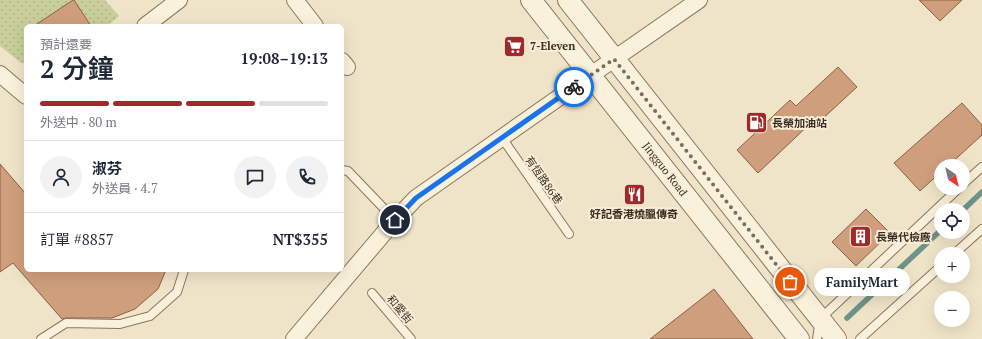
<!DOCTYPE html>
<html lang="zh-TW">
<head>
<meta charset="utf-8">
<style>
	body { margin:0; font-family:"PT Serif","Noto Sans TC",serif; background:#f2f2f3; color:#1f2937; height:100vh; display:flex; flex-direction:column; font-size:15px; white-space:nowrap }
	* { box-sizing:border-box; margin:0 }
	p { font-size:13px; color:#747a83 }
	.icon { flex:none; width:22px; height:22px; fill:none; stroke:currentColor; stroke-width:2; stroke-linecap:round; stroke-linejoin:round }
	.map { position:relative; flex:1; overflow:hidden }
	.drawer { position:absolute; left:24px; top:24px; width:320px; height:248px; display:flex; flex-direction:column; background:#fff; border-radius:6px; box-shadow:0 4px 16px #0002 }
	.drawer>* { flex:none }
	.needle { width:26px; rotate:145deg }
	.buttons { position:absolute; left:934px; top:159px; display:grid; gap:8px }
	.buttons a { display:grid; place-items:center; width:36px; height:36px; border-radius:50%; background:#fff; box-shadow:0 4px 16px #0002; font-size:20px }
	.pin { position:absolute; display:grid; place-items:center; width:34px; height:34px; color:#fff; margin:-17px; border:2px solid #fff; border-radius:50%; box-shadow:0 1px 4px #0007 }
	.courier { position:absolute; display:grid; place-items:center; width:40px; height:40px; margin:-20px; border:3px solid #1a73e8; border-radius:50%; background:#fff; color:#222; box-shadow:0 1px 5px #0007 }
	.bubble { position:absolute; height:28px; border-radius:14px; background:#fff; box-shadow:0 4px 16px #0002; font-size:13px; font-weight:600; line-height:28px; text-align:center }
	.headline em { font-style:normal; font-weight:600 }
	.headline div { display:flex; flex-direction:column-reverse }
	.headline { display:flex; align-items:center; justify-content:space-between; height:68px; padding:0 16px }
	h1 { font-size:26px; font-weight:600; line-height:30px }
	.bar { display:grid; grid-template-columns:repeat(4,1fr); gap:6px 4px; align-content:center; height:48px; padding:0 16px }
	.bar i { height:5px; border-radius:3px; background:#e0e1e3 }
	.bar .active { background:#9e2a2b }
	.bar p { grid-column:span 4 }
	.line { display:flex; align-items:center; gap:10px; padding:0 16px; border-top:1px solid #e0e1e3 }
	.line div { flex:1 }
	.round { display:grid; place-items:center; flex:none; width:42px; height:42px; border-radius:21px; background:#f2f2f3 }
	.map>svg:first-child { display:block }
	.park { fill:url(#park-dots) }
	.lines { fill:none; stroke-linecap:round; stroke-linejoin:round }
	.stream { stroke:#6f938a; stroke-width:5.5 }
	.building { fill:#cf9f7d; stroke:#8d5f41 }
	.service-casing { stroke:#8d765c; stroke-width:10 }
	.minor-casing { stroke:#8d765c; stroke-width:18 }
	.tertiary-casing { stroke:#8d765c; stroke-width:22 }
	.service { stroke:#faf1dc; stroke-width:8 }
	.minor { stroke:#faf1dc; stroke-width:16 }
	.tertiary { stroke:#faf1dc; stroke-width:20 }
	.done { stroke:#7c6e5b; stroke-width:4; stroke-dasharray:0 7.2 }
	.route { stroke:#1a73e8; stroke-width:5 }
	.labels { text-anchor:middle; stroke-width:4; stroke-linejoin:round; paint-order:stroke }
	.poi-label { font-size:11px; font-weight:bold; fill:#3d2e20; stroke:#f7eed8; text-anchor:start }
	.street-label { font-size:11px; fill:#3d2e20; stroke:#f7eed8 }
</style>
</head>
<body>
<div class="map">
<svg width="982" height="339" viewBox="0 0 982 339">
	<defs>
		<pattern id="park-dots" width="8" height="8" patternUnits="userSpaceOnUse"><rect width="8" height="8" fill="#c9cf9b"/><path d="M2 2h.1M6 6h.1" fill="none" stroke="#aeb285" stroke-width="1.8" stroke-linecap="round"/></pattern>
	</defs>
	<rect width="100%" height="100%" fill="#f0e4c8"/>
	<path class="park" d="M 0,0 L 105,0 L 119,16 L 107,26 L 26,26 L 26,64 L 20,62 L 0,46 Z"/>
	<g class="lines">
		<g class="stream">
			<path d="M 963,210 L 982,192"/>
			<path d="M 847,318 L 941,230"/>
		</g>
	</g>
	<g class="building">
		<path d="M 73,0 L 74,0 L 91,26 L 34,26 Z"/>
		<path d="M 919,0 L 962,0 L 940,21 Z"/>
		<path d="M 838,67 L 857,87 L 818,123 L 815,119 L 758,173 L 737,150 L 790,100 L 796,106 Z"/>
		<path d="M 962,103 L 982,125 L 982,135 L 948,166 L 941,166 L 941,172 L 920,191 L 894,163 Z"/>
		<path d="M 0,164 L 26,194 L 26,270 L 166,270 L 158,289 L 135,309 L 112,318 L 66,318 L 62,319 L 13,263 L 0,272 Z"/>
		<path d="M 866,209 L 890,233 L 856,266 L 832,242 Z"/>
		<path d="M 714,289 L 753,339 L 650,339 Z"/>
	</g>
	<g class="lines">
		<defs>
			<g id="service">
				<path d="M 502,138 L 569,234"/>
				<path d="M 342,170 L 348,171 L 395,220"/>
				<path d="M 963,184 L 982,167"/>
				<path d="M 954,254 L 982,229"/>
				<path d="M 372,293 L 411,339"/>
				<path d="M 41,339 L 66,323 L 120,324 L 150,316 L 177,292 L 184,270"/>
				<path d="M 817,339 L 820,319 L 959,188"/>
				<path d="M 860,339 L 941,266"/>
			</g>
			<g id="minor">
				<path d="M 295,0 L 315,26"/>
				<path d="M 145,26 L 179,0"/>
				<path d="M 342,61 L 347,67"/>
				<path d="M 0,74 L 26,96"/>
				<path d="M 294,339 L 395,220 L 416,198 L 591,75 L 699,0"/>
			</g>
			<g id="tertiary">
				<path d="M 531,0 L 799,339"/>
				<path d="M 568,0 L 836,339"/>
			</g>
		</defs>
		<use href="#service" class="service-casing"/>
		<use href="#minor" class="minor-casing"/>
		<use href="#tertiary" class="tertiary-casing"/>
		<use href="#service" class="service"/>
		<use href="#minor" class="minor"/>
		<use href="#tertiary" class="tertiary"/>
	</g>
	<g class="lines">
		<path class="done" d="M 574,87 L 614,59 L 790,282"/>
		<path class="route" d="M 395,220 L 416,198 L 574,87"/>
	</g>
	<defs>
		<symbol id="supermarket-square" viewBox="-11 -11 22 22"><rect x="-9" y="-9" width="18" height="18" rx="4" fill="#9e2a2b" stroke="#f7eed8"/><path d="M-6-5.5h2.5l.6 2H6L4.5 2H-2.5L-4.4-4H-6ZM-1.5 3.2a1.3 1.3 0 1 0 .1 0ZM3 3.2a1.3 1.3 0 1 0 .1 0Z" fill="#fff"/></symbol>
		<symbol id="fuel-square" viewBox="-11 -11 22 22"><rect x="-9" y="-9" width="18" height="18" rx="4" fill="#9e2a2b" stroke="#f7eed8"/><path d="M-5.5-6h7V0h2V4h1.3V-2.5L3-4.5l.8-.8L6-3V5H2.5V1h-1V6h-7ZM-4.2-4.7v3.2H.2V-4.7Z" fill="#fff"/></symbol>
		<symbol id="restaurant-square" viewBox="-11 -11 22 22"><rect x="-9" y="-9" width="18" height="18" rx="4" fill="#9e2a2b" stroke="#f7eed8"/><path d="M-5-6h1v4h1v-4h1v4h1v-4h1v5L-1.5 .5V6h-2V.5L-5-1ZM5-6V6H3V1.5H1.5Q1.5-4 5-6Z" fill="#fff"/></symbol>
		<symbol id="building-square" viewBox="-11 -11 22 22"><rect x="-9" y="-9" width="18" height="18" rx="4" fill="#9e2a2b" stroke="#f7eed8"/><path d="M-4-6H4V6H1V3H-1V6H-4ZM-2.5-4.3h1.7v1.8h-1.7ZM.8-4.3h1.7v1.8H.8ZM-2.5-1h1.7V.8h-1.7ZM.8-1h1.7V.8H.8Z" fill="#fff"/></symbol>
	</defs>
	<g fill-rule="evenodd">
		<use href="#supermarket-square" x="502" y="34" width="25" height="25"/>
		<use href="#fuel-square" x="744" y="110" width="25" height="25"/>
		<use href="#restaurant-square" x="622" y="182" width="25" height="25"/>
		<use href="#building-square" x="848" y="224" width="25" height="25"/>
	</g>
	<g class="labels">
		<g class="poi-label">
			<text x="530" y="50">7-Eleven</text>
			<text x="772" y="127">長榮加油站</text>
			<text x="634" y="218" text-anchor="middle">好記香港燒臘傳奇</text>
			<text x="876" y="241">長榮代檢廠</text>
		</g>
		<g class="street-label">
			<text transform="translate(665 169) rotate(52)" y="4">Jingguo Road</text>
			<text transform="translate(544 180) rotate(55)" y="4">有恆路86巷</text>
			<text transform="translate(400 309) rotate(50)" y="4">和愛街</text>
		</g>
	</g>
</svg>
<div class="buttons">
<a><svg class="needle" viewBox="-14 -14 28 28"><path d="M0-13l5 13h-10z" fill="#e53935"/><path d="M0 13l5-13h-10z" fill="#747a83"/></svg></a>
<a><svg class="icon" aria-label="locate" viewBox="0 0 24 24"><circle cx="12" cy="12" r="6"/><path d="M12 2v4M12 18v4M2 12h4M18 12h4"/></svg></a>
<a>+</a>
<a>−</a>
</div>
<div class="pin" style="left:790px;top:282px;background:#ea580c"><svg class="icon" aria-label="bag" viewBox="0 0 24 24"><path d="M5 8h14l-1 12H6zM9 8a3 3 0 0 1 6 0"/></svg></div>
<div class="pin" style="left:395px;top:220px;background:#1f2937"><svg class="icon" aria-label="home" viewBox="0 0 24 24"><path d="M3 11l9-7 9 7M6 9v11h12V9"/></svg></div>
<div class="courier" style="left:574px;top:87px"><svg class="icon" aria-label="bike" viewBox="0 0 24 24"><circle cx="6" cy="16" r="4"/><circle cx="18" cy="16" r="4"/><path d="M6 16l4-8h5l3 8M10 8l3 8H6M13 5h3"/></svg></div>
<div class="bubble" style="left:814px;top:268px;width:96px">FamilyMart</div>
<section class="drawer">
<div class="headline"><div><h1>2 分鐘</h1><p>預計還要</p></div><em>19:08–19:13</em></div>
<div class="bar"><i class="active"></i><i class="active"></i><i class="active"></i><i></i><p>外送中 · 80 m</p></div>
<div class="line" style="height:72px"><a class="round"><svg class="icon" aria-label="person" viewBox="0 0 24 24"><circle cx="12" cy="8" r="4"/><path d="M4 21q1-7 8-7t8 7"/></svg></a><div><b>淑芬</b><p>外送員 · 4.7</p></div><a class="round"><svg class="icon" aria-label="chat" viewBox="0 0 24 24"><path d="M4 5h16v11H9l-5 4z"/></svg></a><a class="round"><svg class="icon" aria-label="phone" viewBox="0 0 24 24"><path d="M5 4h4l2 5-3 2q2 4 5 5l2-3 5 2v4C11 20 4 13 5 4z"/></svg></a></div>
<div class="line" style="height:52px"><div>訂單 #8857</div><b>NT$355</b></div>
</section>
</div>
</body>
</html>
